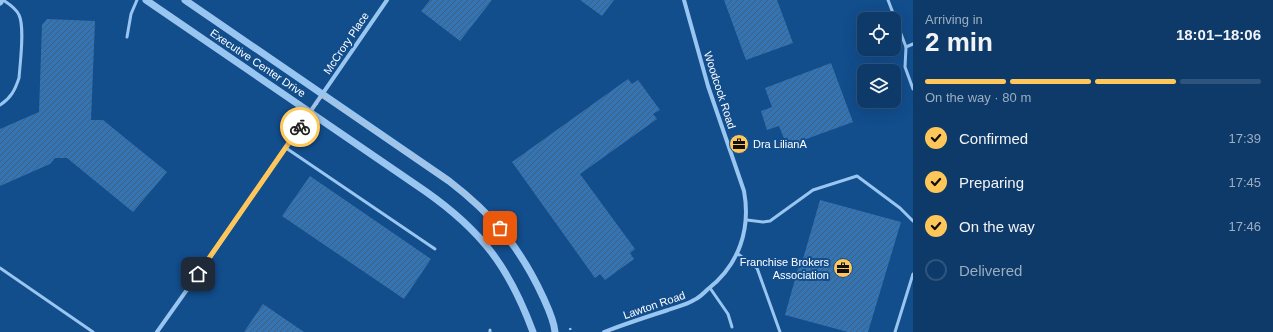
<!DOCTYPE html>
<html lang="en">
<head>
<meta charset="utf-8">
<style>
	body { margin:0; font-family:Helvetica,sans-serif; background:#17416f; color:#f1f3f6; height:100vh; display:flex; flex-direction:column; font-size:15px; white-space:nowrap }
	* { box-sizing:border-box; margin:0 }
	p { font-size:13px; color:#9badc0 }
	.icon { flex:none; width:22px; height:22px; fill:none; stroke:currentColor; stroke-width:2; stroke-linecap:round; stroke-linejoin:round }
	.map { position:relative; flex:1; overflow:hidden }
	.drawer { display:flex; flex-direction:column; background:#0e3a69; width:360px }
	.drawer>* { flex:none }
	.controls { position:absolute; left:857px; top:12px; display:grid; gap:8px }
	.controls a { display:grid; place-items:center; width:44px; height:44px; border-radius:8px; background:#0e3a69; box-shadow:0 4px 16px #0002,0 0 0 1px #2e547d; font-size:20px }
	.pin { position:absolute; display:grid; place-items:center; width:34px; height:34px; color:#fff; margin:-17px; border-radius:8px; box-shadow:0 2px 6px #0006 }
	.courier { position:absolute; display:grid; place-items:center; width:40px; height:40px; margin:-20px; border:3px solid #ffc75a; border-radius:50%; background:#fff; color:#222; box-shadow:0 1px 5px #0007 }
	.headline em { font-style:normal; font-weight:700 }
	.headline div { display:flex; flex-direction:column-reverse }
	.headline { display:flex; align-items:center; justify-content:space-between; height:68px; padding:0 12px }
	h1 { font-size:26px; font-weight:700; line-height:30px }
	.bar { display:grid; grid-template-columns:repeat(4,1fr); gap:6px 4px; align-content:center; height:48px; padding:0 12px }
	.bar i { height:5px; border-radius:3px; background:#2e547d }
	.bar .current { background:#ffc75a }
	.bar p { grid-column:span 4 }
	ol { padding:0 12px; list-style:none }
	li { display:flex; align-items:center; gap:12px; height:44px }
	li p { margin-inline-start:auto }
	li .icon { padding:4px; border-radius:50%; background:#ffc75a; color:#111; stroke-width:4 }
	li:last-child { color:#9badc0 }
	li i { width:22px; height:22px; border:2px solid #2e547d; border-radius:50% }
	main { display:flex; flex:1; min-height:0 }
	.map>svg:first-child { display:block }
	.building { fill:url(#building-hatch) }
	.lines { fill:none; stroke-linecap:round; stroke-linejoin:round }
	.path { stroke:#99c5f1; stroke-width:2.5; stroke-dasharray:2 3; stroke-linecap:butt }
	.service { stroke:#99c5f1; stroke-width:3 }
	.minor { stroke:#99c5f1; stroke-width:4 }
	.tertiary { stroke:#99c5f1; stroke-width:7 }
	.done { stroke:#acc1d7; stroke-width:4; stroke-dasharray:0 7.2 }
	.route { stroke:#ffc75a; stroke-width:5 }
	.labels { text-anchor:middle; stroke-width:4; stroke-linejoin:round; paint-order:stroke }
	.street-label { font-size:11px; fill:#fff; stroke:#124d8c }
	.poi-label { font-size:11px; fill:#fff; stroke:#124d8c; text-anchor:start }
</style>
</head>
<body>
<main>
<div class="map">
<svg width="913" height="332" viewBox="0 0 913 332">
	<defs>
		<pattern id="building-hatch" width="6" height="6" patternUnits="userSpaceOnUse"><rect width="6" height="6" fill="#3574b3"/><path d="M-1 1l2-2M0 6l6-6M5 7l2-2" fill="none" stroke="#425e7a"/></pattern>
	</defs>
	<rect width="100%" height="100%" fill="#124d8c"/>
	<g class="building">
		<path d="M 430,0 L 492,0 L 460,41 L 421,11 Z"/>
		<path d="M 580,0 L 614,0 L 602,16 Z"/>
		<path d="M 724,0 L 777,0 L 793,43 L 746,60 Z"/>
		<path d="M 47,19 L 95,21 L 91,120 L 103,120 L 167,172 L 133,212 L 67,158 L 55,158 L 50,164 L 0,186 L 0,129 L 39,112 L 42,25 Z"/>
		<path d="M 831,63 L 853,122 L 787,146 L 779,126 L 767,130 L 761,111 L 772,107 L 765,88 Z"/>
		<path d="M 628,79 L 632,84 L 638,80 L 660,110 L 653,114 L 657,119 L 580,174 L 635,249 L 630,253 L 634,259 L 605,280 L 600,274 L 595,278 L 512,162 Z"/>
		<path d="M 310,176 L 431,259 L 404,299 L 282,216 Z"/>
		<path d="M 820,200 L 901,222 L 868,332 L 848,332 L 785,315 L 799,265 L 801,266 Z"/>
		<path d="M 263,304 L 304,332 L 244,332 Z"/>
	</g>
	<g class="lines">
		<path class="path" d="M 570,328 L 571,332"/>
		<g class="service">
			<path d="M 888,0 L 906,47 L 905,67 L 913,89"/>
			<path d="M 127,37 L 131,14 L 137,0"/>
			<path d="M 906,47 L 913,44"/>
			<path d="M 0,105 C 11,98 15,90 19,78 C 20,64 25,27 19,15 C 16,8 9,4 3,0"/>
			<path d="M 286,148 L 435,249"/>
			<path d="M 747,220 L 763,222 L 770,221 L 813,190 L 857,176 L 900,208 L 913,221"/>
			<path d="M 738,254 L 757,268 L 780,332"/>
			<path d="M 0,268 L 93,332"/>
			<path d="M 710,288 L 728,314 L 732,327"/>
			<path d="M 490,330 L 490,332"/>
			<path d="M 895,332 L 913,274"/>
		</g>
		<g class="minor">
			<path d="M 157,332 L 213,253 L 387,0"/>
			<path d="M 604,332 C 625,324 646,317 668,310 C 676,307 686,305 694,300 C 699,298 704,293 708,289 C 739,265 751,229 744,191 L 708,86 L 684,0"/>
		</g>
		<g class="tertiary">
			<path d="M 146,0 L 425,191 C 482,231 509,267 533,332"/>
			<path d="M 185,0 L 449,181 C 492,214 520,247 543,297 C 548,308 554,320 555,332"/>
			<path d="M 0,2 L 1,0"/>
		</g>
	</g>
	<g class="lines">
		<path class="done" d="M 300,127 L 322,95 L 449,181 L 474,201 L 500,228"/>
		<path class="route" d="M 198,274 L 300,127"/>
	</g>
	<defs>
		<symbol id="office-disc" viewBox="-11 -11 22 22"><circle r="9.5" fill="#ffc75a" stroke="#124d8c"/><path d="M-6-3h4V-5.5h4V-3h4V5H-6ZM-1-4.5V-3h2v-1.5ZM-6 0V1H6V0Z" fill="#111"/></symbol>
	</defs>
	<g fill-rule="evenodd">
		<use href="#office-disc" x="728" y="133" width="22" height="22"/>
		<use href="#office-disc" x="832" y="257" width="22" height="22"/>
	</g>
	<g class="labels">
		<g class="street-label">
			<text transform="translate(346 43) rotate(-56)" y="4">McCrory Place</text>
			<text transform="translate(258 63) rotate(34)" y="4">Executive Center Drive</text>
			<text transform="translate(720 90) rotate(72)" y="4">Woodcock Road</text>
			<text transform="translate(654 305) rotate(-19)" y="4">Lawton Road</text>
		</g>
		<g class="poi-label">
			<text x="753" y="148">Dra LilianA</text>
			<text x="829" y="266" text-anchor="end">Franchise Brokers<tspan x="829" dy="13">Association</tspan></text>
		</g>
	</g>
</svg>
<div class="controls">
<a><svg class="icon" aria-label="locate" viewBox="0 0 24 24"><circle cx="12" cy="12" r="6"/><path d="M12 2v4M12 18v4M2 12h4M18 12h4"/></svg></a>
<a><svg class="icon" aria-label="layers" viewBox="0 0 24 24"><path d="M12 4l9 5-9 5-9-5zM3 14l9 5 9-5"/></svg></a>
</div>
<div class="pin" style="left:500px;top:228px;background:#ea580c"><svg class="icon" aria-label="bag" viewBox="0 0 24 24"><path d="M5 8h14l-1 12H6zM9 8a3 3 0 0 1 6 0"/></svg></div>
<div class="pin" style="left:198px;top:274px;background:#1f2937"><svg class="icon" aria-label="home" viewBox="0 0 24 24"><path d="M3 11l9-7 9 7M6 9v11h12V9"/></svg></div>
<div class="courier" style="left:300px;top:127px"><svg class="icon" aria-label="bike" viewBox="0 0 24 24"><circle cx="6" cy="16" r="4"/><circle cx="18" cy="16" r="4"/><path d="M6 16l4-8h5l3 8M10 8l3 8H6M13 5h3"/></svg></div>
</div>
<section class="drawer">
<div class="headline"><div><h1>2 min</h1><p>Arriving in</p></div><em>18:01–18:06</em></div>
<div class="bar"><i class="current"></i><i class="current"></i><i class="current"></i><i></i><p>On the way · 80 m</p></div>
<ol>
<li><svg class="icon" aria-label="check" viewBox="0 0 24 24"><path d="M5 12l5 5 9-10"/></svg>Confirmed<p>17:39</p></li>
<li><svg class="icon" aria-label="check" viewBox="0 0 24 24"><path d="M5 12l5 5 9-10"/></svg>Preparing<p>17:45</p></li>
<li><svg class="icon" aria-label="check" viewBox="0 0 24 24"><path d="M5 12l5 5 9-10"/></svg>On the way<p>17:46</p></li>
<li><i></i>Delivered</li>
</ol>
</section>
</main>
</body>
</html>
